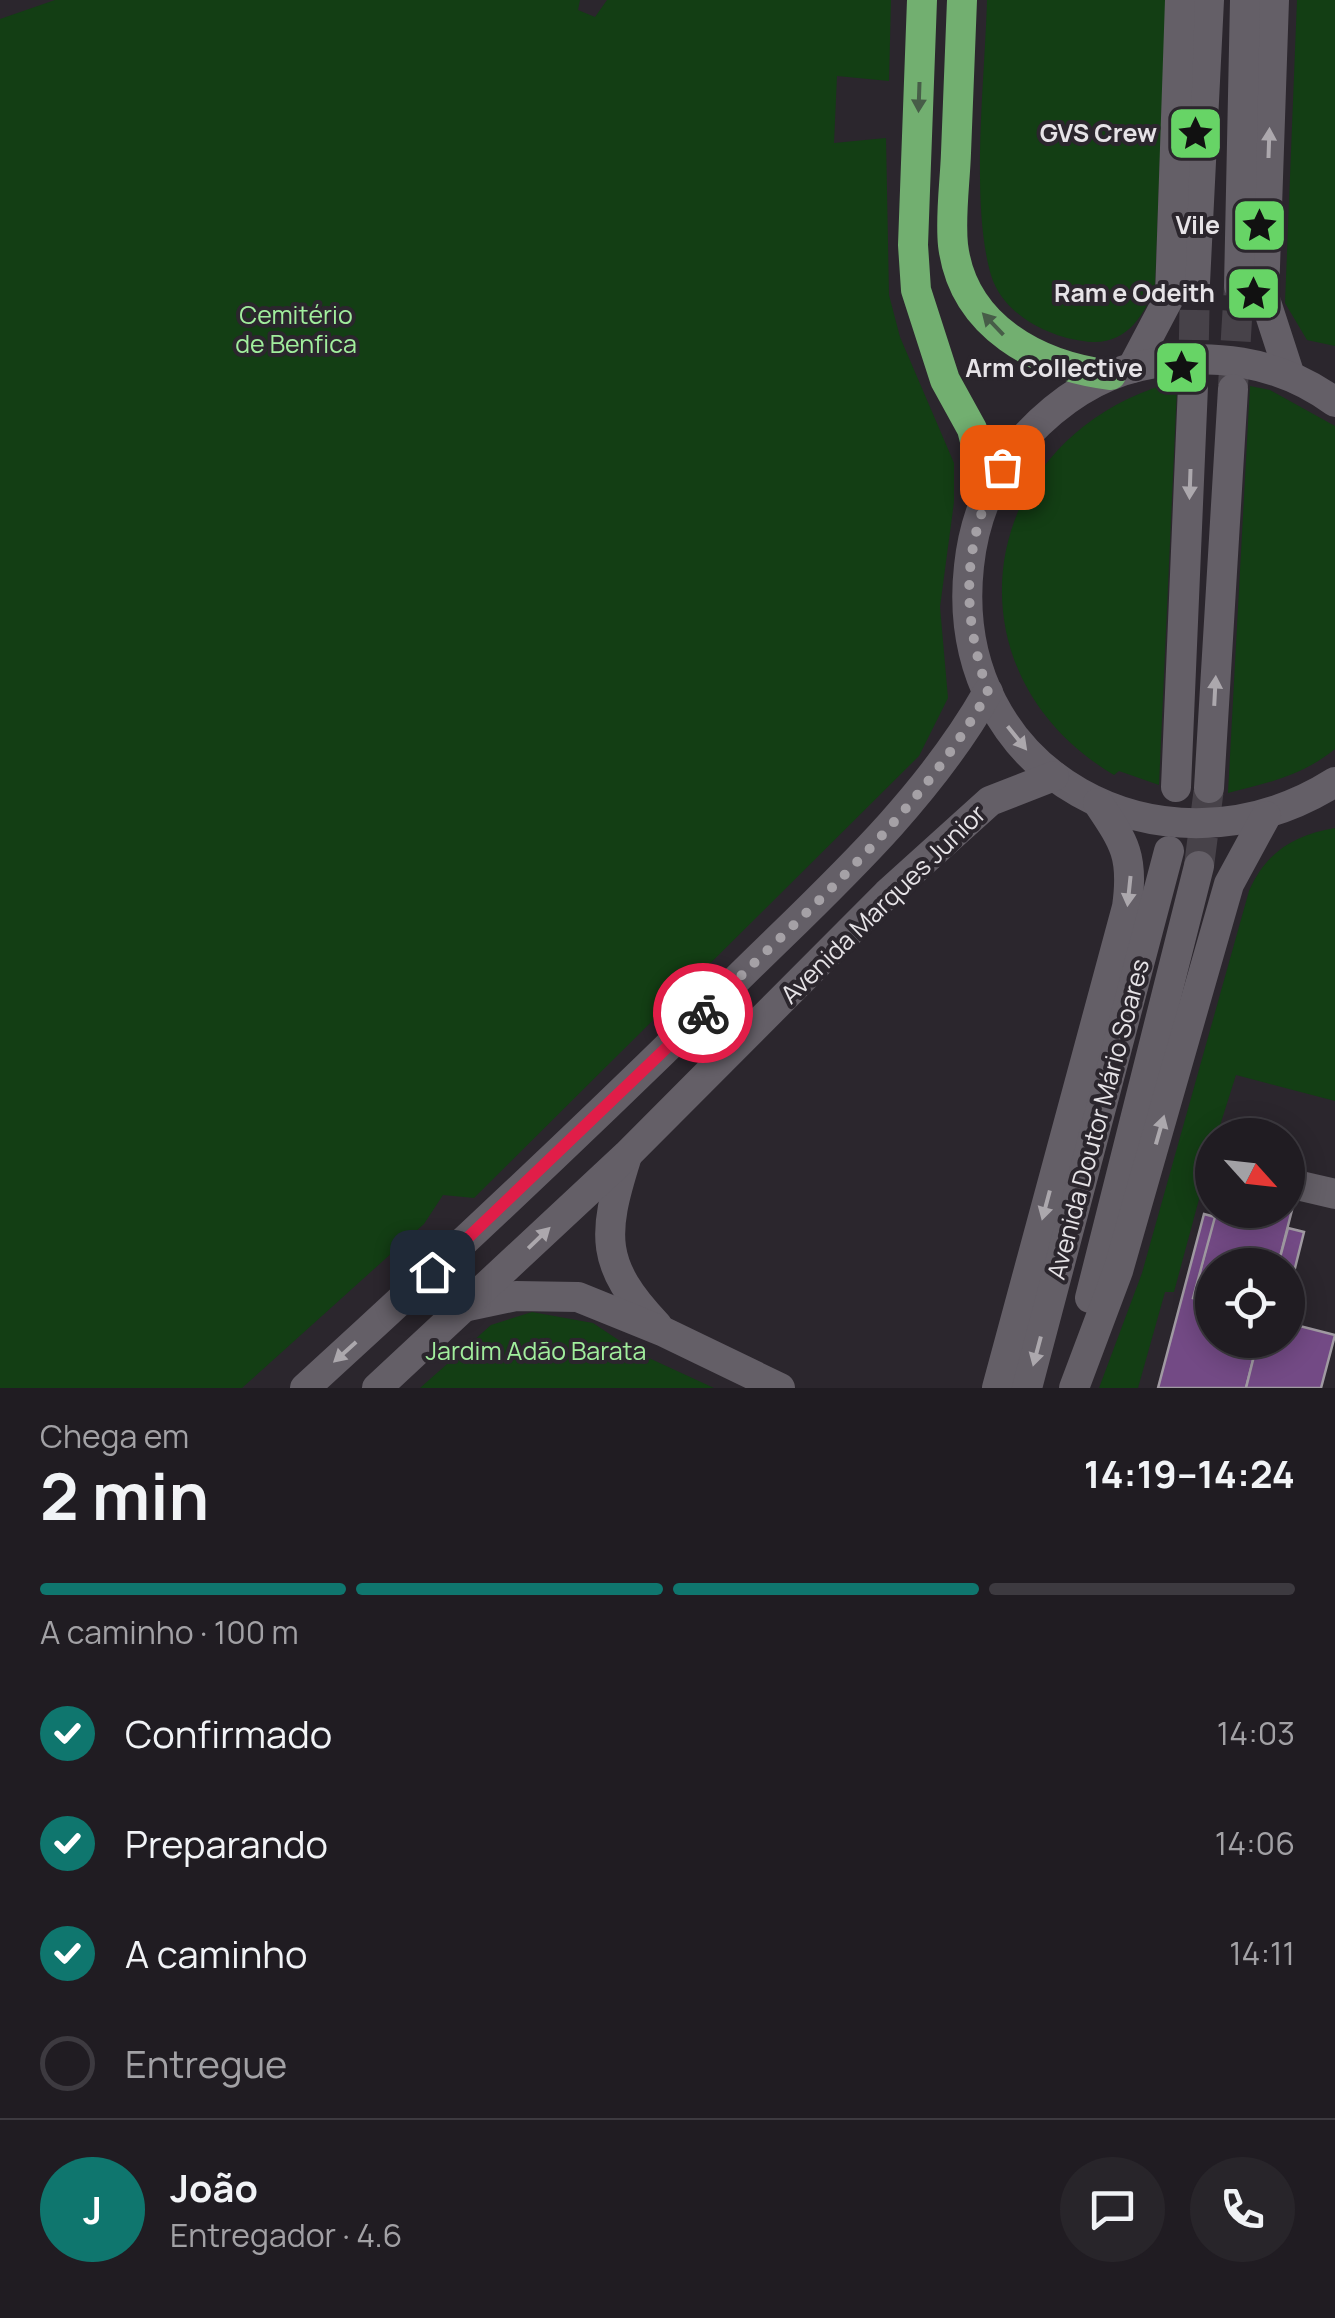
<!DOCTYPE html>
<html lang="pt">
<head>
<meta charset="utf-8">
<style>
	body { margin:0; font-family:Manrope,sans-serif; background:#28252a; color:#f1f3f6; height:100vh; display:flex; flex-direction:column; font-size:38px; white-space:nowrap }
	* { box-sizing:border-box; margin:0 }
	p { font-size:32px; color:#a2a1a5 }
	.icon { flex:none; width:55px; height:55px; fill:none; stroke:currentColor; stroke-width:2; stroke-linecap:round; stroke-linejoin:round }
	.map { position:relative; height:1388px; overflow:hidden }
	.side { display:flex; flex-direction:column; background:#201c22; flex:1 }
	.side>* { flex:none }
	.needle { width:65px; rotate:117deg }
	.fabs { position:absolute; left:1195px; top:1118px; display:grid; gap:20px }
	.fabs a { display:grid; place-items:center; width:110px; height:110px; border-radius:50%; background:#201c22; box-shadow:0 5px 25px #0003,0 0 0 2px #3d3a40; font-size:50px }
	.pin { position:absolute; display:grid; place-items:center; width:85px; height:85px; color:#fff; margin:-42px; border-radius:20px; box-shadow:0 5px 15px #0006 }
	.courier { position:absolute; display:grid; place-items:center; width:100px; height:100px; margin:-50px; border:8px solid #e11d48; border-radius:50%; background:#fff; color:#222; box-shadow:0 2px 12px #0007 }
	.summary em { font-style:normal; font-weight:700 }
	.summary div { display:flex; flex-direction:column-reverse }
	.summary { display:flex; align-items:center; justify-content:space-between; height:170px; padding:0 40px }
	h1 { font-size:65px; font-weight:700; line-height:75px }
	.bar { display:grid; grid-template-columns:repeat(4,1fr); gap:15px 10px; align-content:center; height:120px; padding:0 40px }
	.bar i { height:12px; border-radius:8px; background:#3d3a40 }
	.bar .selected { background:#0f766e }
	.bar p { grid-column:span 4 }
	.line { display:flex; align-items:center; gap:25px; padding:0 40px; border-top:2px solid #3d3a40 }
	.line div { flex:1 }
	.round { display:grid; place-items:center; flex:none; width:105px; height:105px; border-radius:52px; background:#28252a }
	ol { padding:0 40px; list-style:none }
	li { display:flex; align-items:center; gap:30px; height:110px }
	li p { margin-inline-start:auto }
	li .icon { padding:10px; border-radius:50%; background:#0f766e; color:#fff; stroke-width:4 }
	li:last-child { color:#a2a1a5 }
	li i { width:55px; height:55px; border:5px solid #3d3a40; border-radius:50% }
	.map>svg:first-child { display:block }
	.green { fill:#133e14 }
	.building { fill:#734a85; stroke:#a09aa2; stroke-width:2.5 }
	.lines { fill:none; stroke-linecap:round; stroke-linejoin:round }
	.secondary-tunnel { stroke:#474249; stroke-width:30; stroke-dasharray:30 15; stroke-linecap:butt }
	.street { stroke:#645f67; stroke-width:30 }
	.secondary { stroke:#645f67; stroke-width:30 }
	.highway { stroke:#72af70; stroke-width:30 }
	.oneway { fill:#475d48 }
	.oneway2 { fill:#aca8ad }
	.done { stroke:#a5a1a6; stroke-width:10; stroke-dasharray:0 18 }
	.route { stroke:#e11d48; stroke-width:12 }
	.labels { text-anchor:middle; stroke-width:8; stroke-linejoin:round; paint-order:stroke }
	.poi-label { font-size:25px; font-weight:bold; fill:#e6e3e7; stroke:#2b262d; text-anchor:end }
	.park-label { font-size:25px; fill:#a1ee9d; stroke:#2b262d }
	.street-label { font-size:25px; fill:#e6e3e7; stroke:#2b262d }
</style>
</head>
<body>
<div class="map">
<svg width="1335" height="1388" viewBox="0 0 1335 1388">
	<rect width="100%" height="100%" fill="#2b262d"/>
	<g class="green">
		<path d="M 55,0 L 580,0 L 578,10 L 595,17 L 607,0 L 891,0 L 889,81 L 837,76 L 834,143 L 886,138 L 889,295 L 900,337 L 954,463 L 954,502 L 940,607 L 948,698 L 919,756 L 474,1198 L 443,1195 L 424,1224 L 242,1388 L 0,1388 L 0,19 Z"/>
		<path d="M 987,0 L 1166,0 L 1155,286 C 1145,315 1127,343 1093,342 C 1053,340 1003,316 991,275 C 970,204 985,77 987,0 Z"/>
		<path d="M 1297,0 L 1335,0 L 1335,346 L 1307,340 L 1285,303 Z"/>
		<path d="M 1167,384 L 1177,387 L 1159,785 L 1119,771 L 1114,775 C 940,672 977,440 1167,384 Z"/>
		<path d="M 1250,386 L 1270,390 L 1335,426 L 1335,749 C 1302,776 1267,783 1228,793 Z"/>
		<path d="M 1335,828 L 1335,1101 L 1236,1075 L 1217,1135 L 1212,1135 L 1212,1151 L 1174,1292 L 1165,1292 L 1138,1388 L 1099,1388 L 1142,1273 L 1249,891 C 1266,852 1294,835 1335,828 Z"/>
		<path d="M 532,1312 L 593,1323 L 638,1353 L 714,1388 L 420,1388 L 491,1325 Z"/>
	</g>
	<g class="building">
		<path d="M 1288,1204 L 1293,1206 L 1278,1265 L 1212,1265 L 1212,1303 L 1193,1298 L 1216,1210 L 1288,1210 Z"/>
		<path d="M 1204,1214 L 1215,1217 L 1193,1298 L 1212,1303 L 1212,1340 L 1258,1340 L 1246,1388 L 1158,1388 Z"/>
		<path d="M 1288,1228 L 1304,1232 L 1288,1296 L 1288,1265 L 1278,1265 Z"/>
		<path d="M 1288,1323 L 1335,1335 L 1321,1388 L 1246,1388 L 1258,1340 L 1288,1340 Z"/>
	</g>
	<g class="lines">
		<g class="secondary-tunnel">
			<path d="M 1193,385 L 1195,283"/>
			<path d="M 1233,386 L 1239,286"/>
			<path d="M 1199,866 L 1209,788"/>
		</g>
		<path class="street" d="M 1288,1183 L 1335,1194"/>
		<g class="secondary">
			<path d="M 1274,0 L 1264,296 L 1290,376"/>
			<path d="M 1195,283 L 1209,0"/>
			<path d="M 1239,286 L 1245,0"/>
			<path d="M 1132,368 L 1170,296 L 1180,0"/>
			<path d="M 1335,402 C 1278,360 1208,351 1140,366 C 1096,376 1057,403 1026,436 C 993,471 974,518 969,566 C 946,774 1164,890 1335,782"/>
			<path d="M 1176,787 L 1193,386"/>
			<path d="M 1209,788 L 1233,389"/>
			<path d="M 626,1159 C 602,1235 600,1265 657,1325"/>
			<path d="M 1090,1298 L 1199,866"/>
			<path d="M 468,1306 L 516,1296 L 578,1297 L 662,1331 L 780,1388"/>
			<path d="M 305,1388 C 451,1255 594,1120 734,982 C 825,892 924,805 988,692"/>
			<path d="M 377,1388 L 627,1155 L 887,894 L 990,801 L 1054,776"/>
			<path d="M 997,1388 L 1127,907 C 1134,857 1125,843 1098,803"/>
			<path d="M 1027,1388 L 1169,851"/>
			<path d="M 1074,1388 L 1118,1271 L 1229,884 L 1266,816"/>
		</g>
		<g class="highway">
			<path d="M 922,0 L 913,245 L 916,290 L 945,380 L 972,429 L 988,492"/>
			<path d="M 962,0 C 960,51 958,102 956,153 C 955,183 950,215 953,245 C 963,327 1038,366 1111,375"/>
		</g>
	</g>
	<defs><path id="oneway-solid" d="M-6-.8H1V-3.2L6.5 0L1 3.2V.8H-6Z" transform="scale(2.5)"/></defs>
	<g class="oneway">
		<use href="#oneway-solid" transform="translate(919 97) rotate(92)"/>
		<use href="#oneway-solid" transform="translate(993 324) rotate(-134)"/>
	</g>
	<g class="oneway2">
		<use href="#oneway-solid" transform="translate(1269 143) rotate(-88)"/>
		<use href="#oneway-solid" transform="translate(1190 484) rotate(92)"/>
		<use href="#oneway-solid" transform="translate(1215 691) rotate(-87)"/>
		<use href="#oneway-solid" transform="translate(1017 738) rotate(51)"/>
		<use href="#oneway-solid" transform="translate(1129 891) rotate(96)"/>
		<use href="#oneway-solid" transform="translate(1160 1130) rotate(-74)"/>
		<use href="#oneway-solid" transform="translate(1046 1205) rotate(105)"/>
		<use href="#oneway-solid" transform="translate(539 1238) rotate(-44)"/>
		<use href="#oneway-solid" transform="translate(1037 1351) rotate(105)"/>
		<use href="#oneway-solid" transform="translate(345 1352) rotate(138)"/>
	</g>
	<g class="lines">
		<path class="done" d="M 703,1013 C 803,913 919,817 988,692 C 961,613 961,542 1002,467"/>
		<path class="route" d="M 432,1272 L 703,1013"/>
	</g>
	<defs>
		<symbol id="sight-square" viewBox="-11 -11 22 22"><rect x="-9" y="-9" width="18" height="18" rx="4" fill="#67d466" stroke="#2b262d"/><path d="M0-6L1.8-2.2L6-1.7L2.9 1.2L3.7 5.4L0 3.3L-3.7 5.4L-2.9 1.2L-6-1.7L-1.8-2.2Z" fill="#111"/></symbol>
	</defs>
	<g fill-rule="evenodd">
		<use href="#sight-square" x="1164" y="102" width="63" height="63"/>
		<use href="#sight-square" x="1228" y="194" width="63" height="63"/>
		<use href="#sight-square" x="1222" y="262" width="63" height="63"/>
		<use href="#sight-square" x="1150" y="336" width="63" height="63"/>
	</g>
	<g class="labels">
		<g class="poi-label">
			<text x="1157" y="142">GVS Crew</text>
			<text x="1220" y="234">Vile</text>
			<text x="1215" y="302">Ram e Odeith</text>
			<text x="1143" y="377">Arm Collective</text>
		</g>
		<g class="park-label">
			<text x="296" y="324">Cemitério<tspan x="296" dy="29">de Benfica</tspan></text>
			<text x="536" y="1360">Jardim Adão Barata</text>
		</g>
		<g class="street-label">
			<text transform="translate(883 904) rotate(-44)" y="9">Avenida Marques Junior</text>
			<text transform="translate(1098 1119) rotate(-75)" y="9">Avenida Doutor Mário Soares</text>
		</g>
	</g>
</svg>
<div class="fabs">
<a><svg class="needle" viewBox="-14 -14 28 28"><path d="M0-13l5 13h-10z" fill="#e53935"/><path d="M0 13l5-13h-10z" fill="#a2a1a5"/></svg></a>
<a><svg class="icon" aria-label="locate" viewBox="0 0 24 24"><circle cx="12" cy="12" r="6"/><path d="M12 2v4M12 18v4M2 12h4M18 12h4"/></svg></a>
</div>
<div class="pin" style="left:1002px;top:467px;background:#ea580c"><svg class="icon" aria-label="bag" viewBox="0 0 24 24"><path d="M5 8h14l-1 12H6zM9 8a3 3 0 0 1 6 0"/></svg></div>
<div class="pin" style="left:432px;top:1272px;background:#1f2937"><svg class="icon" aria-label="home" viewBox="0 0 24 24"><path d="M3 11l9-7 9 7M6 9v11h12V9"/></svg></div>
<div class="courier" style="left:703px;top:1013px"><svg class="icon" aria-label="bike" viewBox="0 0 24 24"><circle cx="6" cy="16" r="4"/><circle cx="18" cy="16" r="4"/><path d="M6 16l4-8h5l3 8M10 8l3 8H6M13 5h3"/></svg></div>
</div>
<section class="side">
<div class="summary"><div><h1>2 min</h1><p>Chega em</p></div><em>14:19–14:24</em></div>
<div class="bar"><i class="selected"></i><i class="selected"></i><i class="selected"></i><i></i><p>A caminho · 100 m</p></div>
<ol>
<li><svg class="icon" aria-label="check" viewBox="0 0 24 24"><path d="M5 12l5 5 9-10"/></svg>Confirmado<p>14:03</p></li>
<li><svg class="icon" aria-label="check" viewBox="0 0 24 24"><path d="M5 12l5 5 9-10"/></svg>Preparando<p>14:06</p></li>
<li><svg class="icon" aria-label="check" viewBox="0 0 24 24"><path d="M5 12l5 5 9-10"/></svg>A caminho<p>14:11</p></li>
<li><i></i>Entregue</li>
</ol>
<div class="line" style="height:180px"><b class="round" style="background:#0f766e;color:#fff">J</b><div><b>João</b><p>Entregador · 4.6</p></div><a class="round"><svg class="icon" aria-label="chat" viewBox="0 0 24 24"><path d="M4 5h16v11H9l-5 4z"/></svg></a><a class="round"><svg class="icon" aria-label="phone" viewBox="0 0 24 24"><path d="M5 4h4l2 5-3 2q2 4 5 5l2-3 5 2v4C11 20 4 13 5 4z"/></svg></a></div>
</section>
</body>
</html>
